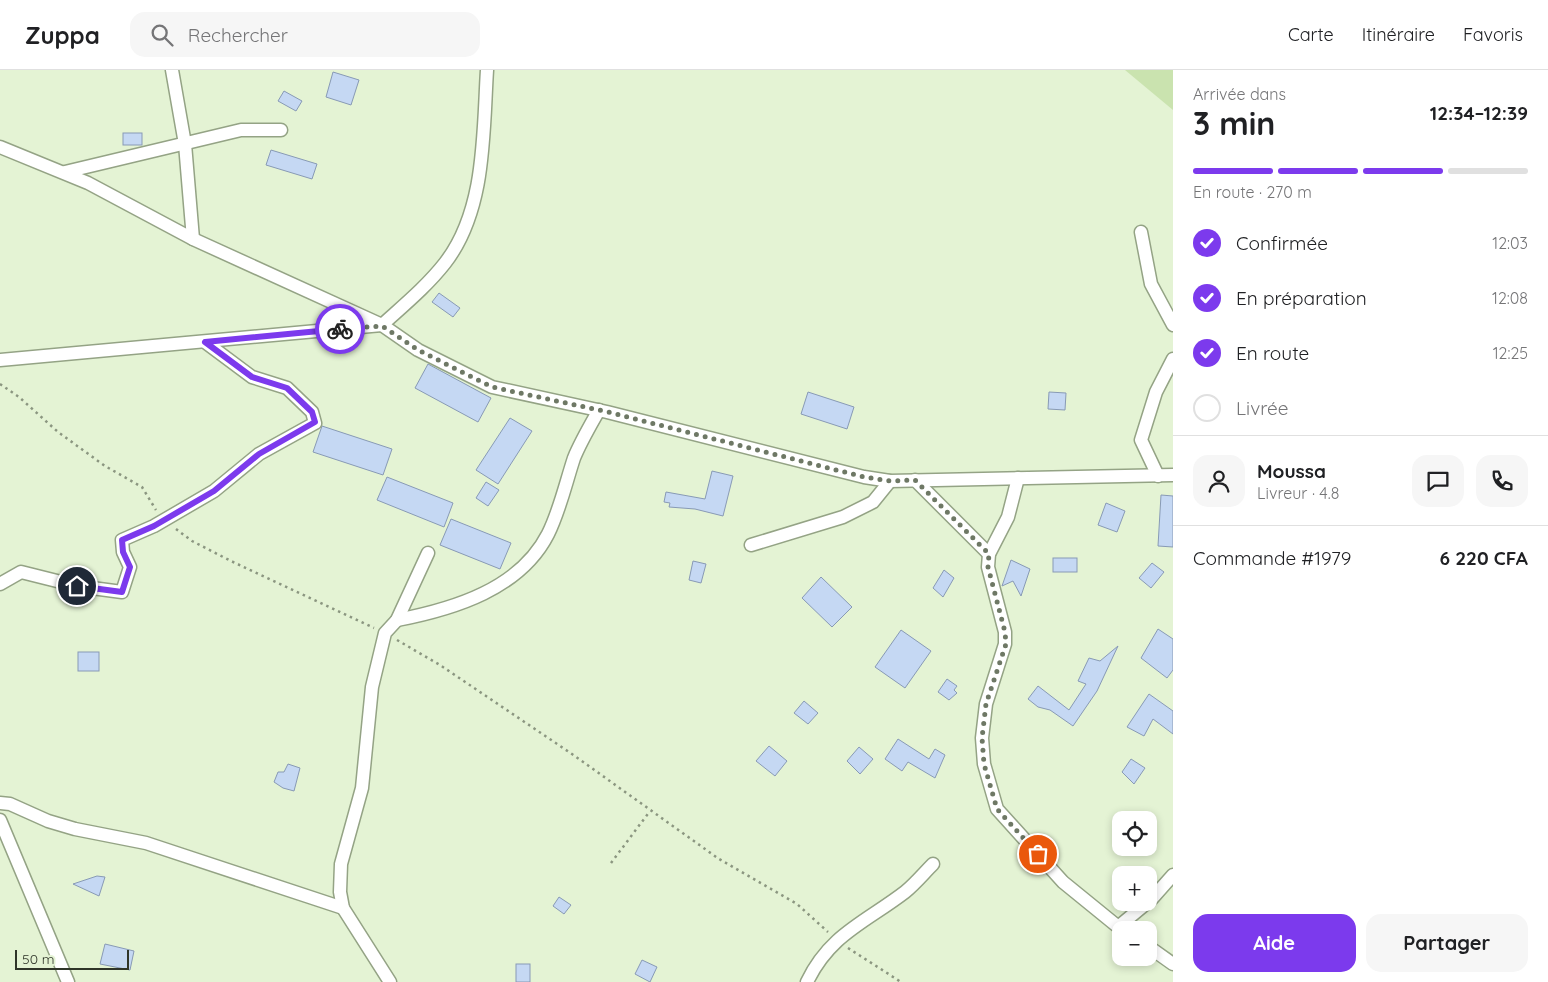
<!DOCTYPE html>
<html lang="fr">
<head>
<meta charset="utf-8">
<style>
	body { margin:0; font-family:Quicksand,sans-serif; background:#f6f6f6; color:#202124; height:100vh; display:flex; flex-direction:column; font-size:19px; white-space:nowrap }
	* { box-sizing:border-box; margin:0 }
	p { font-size:16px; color:#757577 }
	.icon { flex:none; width:28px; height:28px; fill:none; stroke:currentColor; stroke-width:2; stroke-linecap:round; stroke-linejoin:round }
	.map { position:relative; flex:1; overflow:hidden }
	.details { display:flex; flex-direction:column; background:#fff; width:375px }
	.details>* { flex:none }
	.controls { position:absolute; left:1112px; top:741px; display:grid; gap:10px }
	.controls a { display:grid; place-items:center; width:45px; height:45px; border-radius:10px; background:#fff; box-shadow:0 2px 8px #0003; font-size:25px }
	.scale { position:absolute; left:15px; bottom:12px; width:114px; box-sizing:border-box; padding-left:5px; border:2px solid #2f3529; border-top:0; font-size:14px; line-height:18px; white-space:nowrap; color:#2f3529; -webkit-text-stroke:4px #e4f3d4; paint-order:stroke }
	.pin { position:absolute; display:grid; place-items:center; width:42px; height:42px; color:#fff; margin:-21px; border:2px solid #fff; border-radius:50%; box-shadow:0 1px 5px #0007 }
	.courier { position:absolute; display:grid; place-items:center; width:50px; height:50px; margin:-25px; border:4px solid #7c3aed; border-radius:50%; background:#fff; color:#222; box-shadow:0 1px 6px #0007 }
	.summary em { font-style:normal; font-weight:700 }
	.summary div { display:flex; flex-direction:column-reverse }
	.summary { display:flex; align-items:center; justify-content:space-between; height:85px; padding:0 20px }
	h1 { font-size:32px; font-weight:700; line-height:38px }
	.bar { display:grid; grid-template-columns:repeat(4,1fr); gap:8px 5px; align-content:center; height:60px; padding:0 20px }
	.bar i { height:6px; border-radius:4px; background:#e0e0e0 }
	.bar .selected { background:#7c3aed }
	.bar p { grid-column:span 4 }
	.line { display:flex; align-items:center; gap:12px; padding:0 20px; border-top:1px solid #e0e0e0 }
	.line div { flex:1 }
	.round { display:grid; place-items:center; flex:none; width:52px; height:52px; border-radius:15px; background:#f6f6f6 }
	ol { padding:0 20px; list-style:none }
	li { display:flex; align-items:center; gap:15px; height:55px }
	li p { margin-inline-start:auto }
	li .icon { padding:5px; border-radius:50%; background:#7c3aed; color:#fff; stroke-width:4 }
	li:last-child { color:#757577 }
	li i { width:28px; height:28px; border:2px solid #e0e0e0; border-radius:50% }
	.button { display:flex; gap:10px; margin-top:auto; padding:10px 20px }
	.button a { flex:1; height:58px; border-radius:15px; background:#7c3aed; color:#fff; font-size:20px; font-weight:700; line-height:58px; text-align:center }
	.button a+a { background:#f6f6f6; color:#202124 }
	header { display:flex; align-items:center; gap:30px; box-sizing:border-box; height:70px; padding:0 25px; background:#fff; border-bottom:1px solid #e0e0e0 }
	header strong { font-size:24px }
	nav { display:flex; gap:28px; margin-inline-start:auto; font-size:18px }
	.search { width:350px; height:45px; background:#f6f6f6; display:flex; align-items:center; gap:12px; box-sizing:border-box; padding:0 18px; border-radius:15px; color:#757577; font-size:19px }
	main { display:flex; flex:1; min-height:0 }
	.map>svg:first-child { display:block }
	.green { fill:#cae3af }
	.building { fill:#c5d8f3; stroke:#889ab5 }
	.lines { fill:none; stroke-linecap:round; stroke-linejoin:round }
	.minor-casing { stroke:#94a385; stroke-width:15 }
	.path { stroke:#8b9680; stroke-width:2.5; stroke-dasharray:2.5 4; stroke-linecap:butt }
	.minor { stroke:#fff; stroke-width:12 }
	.done { stroke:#6e7865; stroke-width:5; stroke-dasharray:0 9 }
	.route { stroke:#7c3aed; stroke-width:6 }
</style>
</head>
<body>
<header>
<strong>Zuppa</strong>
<div class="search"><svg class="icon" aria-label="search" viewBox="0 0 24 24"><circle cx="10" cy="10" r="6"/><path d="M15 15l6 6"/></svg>Rechercher</div>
<nav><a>Carte</a><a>Itinéraire</a><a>Favoris</a></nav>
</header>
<main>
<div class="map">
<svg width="1173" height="912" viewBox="0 0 1173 912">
	<rect width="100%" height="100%" fill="#e4f3d4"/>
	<path class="green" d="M 1125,0 L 1173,0 L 1173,40 Z"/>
	<g class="building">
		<path d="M 333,2 L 359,10 L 351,35 L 326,27 Z"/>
		<path d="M 284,21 L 302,31 L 296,41 L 278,31 Z"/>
		<rect x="123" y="63" width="19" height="12"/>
		<path d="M 271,80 L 317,94 L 312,109 L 266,95 Z"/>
		<path d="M 439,223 L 460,238 L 453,247 L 432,232 Z"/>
		<path d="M 428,294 L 491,328 L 478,352 L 415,318 Z"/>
		<path d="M 808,322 L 854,337 L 847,359 L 801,344 Z"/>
		<path d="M 1049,322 L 1066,323 L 1065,340 L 1048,339 Z"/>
		<path d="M 510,348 L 532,361 L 498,414 L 476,400 Z"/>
		<path d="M 322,356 L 392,379 L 383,405 L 313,382 Z"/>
		<path d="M 712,401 L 733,406 L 723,446 L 695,439 L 669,437 L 670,433 L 664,432 L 666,422 L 705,429 Z"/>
		<path d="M 387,407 L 453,433 L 444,457 L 377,430 Z"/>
		<path d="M 486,412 L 499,420 L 488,436 L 476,428 Z"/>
		<path d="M 1161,425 L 1173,426 L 1173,477 L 1158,476 Z"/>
		<path d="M 1106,433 L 1125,441 L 1117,462 L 1098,455 Z"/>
		<path d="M 451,449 L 511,473 L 500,499 L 440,475 Z"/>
		<rect x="1053" y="488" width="24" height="14"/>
		<path d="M 1011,490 L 1030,499 L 1021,526 L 1013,511 L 1002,516 Z"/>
		<path d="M 693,491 L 706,494 L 701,513 L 689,510 Z"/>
		<path d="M 1152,493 L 1164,502 L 1151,518 L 1139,508 Z"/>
		<path d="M 944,500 L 954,508 L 943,527 L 933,518 Z"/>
		<path d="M 821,507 L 852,537 L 832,557 L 802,528 Z"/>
		<path d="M 1158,559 L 1173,569 L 1173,600 L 1167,608 L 1141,588 Z"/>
		<path d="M 901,560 L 931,581 L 905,618 L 875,597 Z"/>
		<path d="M 1118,576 L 1097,621 L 1073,656 L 1050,640 L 1038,637 L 1028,629 L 1038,616 L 1069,640 L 1086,614 L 1078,611 L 1089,588 L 1100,591 Z"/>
		<rect x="78" y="582" width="21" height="19"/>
		<path d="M 947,609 L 957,616 L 954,620 L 957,623 L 949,630 L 938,622 Z"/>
		<path d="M 1149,624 L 1173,641 L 1173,664 L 1153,649 L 1144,666 L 1127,657 Z"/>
		<path d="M 804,631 L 818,643 L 808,654 L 794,643 Z"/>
		<path d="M 898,669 L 929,689 L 935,679 L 945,685 L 935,708 L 908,692 L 902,701 L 885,689 Z"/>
		<path d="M 769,676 L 787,691 L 775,706 L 756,691 Z"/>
		<path d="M 859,677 L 873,689 L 860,704 L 847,691 Z"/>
		<path d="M 1131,689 L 1145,698 L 1134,714 L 1122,702 Z"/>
		<path d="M 288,694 L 300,698 L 294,721 L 283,718 L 274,712 L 278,702 L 284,702 Z"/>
		<path d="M 97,806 L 105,807 L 99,826 L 73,814 Z"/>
		<path d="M 559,827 L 571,835 L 564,844 L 553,836 Z"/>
		<path d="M 105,874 L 134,881 L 130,900 L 100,894 Z"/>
		<path d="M 642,890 L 657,897 L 650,912 L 635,904 Z"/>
		<rect x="516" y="894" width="14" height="18"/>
	</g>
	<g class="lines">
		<defs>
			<g id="minor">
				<path d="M 172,0 L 185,74 L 193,169"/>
				<path d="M 0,77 L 88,113 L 193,169 L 382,255 L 418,280 L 492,317 L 607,342 L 864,407 L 890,411 L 1173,405"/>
				<path d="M 65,102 L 241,60 L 281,60"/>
				<path d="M 1141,162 L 1151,214 L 1173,255"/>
				<path d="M 0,290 L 382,255 C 404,235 427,216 445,193 C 486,140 483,63 487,0"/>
				<path d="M 1158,406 L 1141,370 L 1156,322 L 1173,289"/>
				<path d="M 1018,408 L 1008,447 L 989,484 L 988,497 L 1005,562 L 1005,574 L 986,634 L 982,668 L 984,694 L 997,739 L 1063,812 L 1122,860"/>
				<path d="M 915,410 L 989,484"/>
				<path d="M 751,475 L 843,447 L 873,432 L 890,411"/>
				<path d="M 0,514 L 21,502 L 77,516 L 122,522 L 130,497 L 123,482 L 122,470 L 154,456 L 214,421 L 259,384 L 315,353 L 312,342 L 287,318 L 252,307 L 205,272"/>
				<path d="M 397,550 C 454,539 520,519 548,464 C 560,440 566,412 574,388 C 581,371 590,356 599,340"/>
				<path d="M 0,733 L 10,734 L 48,751 L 75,759 L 146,773 L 343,838"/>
				<path d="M 0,750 L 68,912"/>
				<path d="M 1149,832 L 1173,805"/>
				<path d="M 1118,857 L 1148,832"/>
				<path d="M 1149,877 L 1173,894"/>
				<path d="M 390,912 L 343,838 L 340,822 L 341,794 L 362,718 L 372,617 L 385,563 L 397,550 L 428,483"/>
				<path d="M 807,912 C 830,864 866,852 905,822 C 915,814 924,803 933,794"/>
			</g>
		</defs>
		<use href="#minor" class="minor-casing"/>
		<g class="path">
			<path d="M 0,314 L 19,327 L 58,362 L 105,396 L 142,417 L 156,440"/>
			<path d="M 176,459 L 192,471 L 231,491 L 374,558"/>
			<path d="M 397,570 L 440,595 L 572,684 L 719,789 L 797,834 L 828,862"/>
			<path d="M 611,793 L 650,741"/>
			<path d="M 848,878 L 901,912"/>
		</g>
		<use href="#minor" class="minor"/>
	</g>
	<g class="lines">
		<path class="done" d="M 340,259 L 382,256 L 418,280 L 492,317 L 608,342 L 864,407 L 890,411 L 915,410 L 989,484 L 988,497 L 1005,562 L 1006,574 L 986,634 L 982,668 L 984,694 L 997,739 L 1038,784"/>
		<path class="route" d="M 77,516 L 122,522 L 130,497 L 123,482 L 122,470 L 154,456 L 214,421 L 259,384 L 315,352 L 312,342 L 287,318 L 252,307 L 205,272 L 340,259"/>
	</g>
</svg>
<div class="controls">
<a><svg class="icon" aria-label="locate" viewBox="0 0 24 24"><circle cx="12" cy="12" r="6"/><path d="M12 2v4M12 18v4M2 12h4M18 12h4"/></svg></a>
<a>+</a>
<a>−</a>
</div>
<div class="scale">50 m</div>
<div class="pin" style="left:1038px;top:784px;background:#ea580c"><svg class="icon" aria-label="bag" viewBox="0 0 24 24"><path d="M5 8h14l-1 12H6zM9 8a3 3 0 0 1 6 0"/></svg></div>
<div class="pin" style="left:77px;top:516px;background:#1f2937"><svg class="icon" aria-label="home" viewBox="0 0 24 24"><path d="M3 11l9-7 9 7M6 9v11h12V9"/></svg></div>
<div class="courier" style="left:340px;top:259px"><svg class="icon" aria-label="bike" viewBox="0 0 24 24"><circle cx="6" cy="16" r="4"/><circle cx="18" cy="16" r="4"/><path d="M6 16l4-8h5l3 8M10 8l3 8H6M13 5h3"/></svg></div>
</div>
<section class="details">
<div class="summary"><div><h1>3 min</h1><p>Arrivée dans</p></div><em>12:34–12:39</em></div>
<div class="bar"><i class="selected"></i><i class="selected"></i><i class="selected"></i><i></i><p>En route · 270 m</p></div>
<ol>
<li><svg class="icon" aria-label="check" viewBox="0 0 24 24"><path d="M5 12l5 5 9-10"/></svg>Confirmée<p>12:03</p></li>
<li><svg class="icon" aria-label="check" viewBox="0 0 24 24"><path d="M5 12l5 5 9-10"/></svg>En préparation<p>12:08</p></li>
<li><svg class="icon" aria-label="check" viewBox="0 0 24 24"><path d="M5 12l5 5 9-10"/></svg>En route<p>12:25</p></li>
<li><i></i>Livrée</li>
</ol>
<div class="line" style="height:90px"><a class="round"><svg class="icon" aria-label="person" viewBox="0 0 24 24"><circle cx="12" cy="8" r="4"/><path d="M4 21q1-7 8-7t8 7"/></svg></a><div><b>Moussa</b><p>Livreur · 4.8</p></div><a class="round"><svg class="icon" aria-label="chat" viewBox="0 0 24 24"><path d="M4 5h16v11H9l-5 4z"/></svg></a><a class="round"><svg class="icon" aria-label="phone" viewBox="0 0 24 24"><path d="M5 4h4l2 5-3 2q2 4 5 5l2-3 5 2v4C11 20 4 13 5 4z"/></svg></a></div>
<div class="line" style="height:65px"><div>Commande #1979</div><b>6 220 CFA</b></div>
<div class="button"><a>Aide</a><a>Partager</a></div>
</section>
</main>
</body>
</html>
